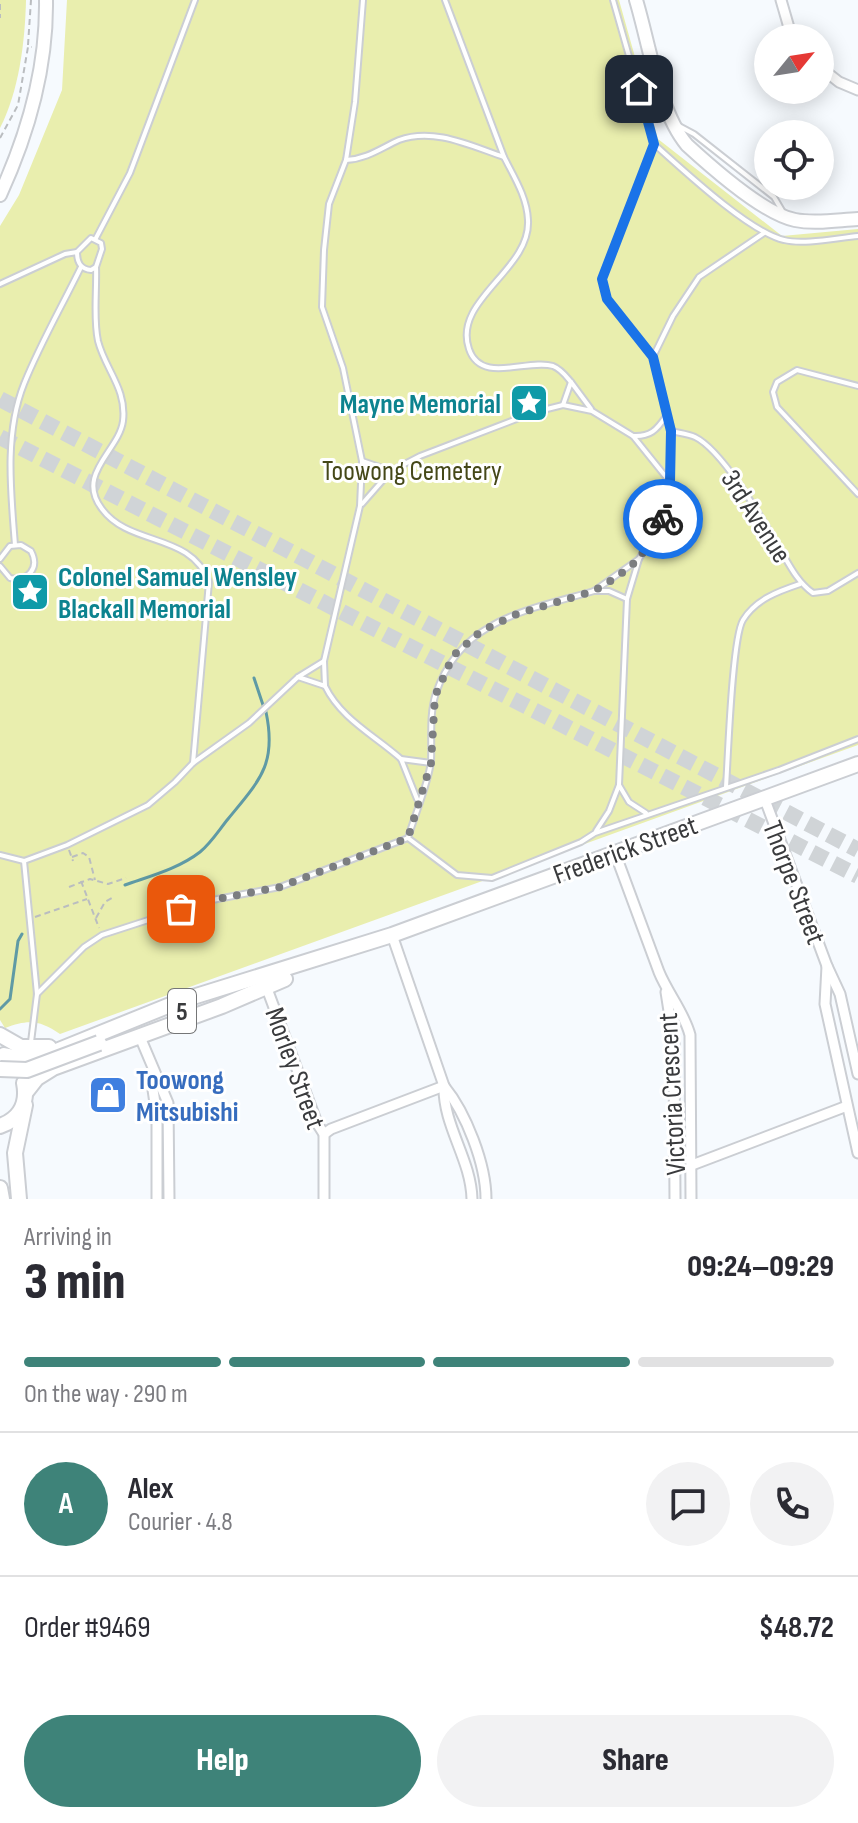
<!DOCTYPE html>
<html lang="en">
<head>
<meta charset="utf-8">
<style>
	body { margin:0; font-family:"Sofia Sans Condensed",sans-serif; background:#f2f2f3; color:#2b2b33; height:100vh; display:flex; flex-direction:column; font-size:30px; white-space:nowrap }
	* { box-sizing:border-box; margin:0 }
	p { font-size:26px; color:#7c7c81 }
	.icon { flex:none; width:44px; height:44px; fill:none; stroke:currentColor; stroke-width:2; stroke-linecap:round; stroke-linejoin:round }
	.map { position:relative; height:1199px; overflow:hidden }
	.drawer { display:flex; flex-direction:column; background:#fff; flex:1 }
	.drawer>* { flex:none }
	.needle { width:52px; rotate:60deg }
	.tools { position:absolute; left:754px; top:24px; display:grid; gap:16px }
	.tools a { display:grid; place-items:center; width:80px; height:80px; border-radius:50%; background:#fff; box-shadow:0 4px 20px #0003; font-size:40px }
	.pin { position:absolute; display:grid; place-items:center; width:68px; height:68px; color:#fff; margin:-34px; border-radius:16px; box-shadow:0 4px 12px #0006 }
	.courier { position:absolute; display:grid; place-items:center; width:80px; height:80px; margin:-40px; border:6px solid #1a73e8; border-radius:50%; background:#fff; color:#222; box-shadow:0 2px 10px #0007 }
	.overview em { font-style:normal; font-weight:800 }
	.overview div { display:flex; flex-direction:column-reverse }
	.overview { display:flex; align-items:center; justify-content:space-between; height:136px; padding:0 24px }
	h1 { font-size:52px; font-weight:800; line-height:60px }
	.bar { display:grid; grid-template-columns:repeat(4,1fr); gap:12px 8px; align-content:center; height:96px; padding:0 24px }
	.bar i { height:10px; border-radius:6px; background:#e1e1e2 }
	.bar .on { background:#3e8379 }
	.bar p { grid-column:span 4 }
	.line { display:flex; align-items:center; gap:20px; padding:0 24px; border-top:2px solid #e1e1e2 }
	.line div { flex:1 }
	.round { display:grid; place-items:center; flex:none; width:84px; height:84px; border-radius:42px; background:#f2f2f3 }
	.primary-button { display:flex; gap:16px; margin-top:auto; padding:16px 24px }
	.primary-button a { flex:1; height:92px; border-radius:48px; background:#3e8379; color:#fff; font-size:32px; font-weight:800; line-height:92px; text-align:center }
	.primary-button a+a { background:#f2f2f3; color:#2b2b33 }
	.map>svg:first-child { display:block }
	.green { fill:#e9eeae }
	.lines { fill:none; stroke-linecap:round; stroke-linejoin:round }
	.stream { stroke:#5f9aa5; stroke-width:3 }
	.motorway-tunnel { stroke:#d0d4d7; stroke-width:16; stroke-dasharray:16 8; stroke-linecap:butt }
	.service-casing { stroke:#cbced3; stroke-width:8 }
	.minor-casing { stroke:#cbced3; stroke-width:13 }
	.secondary-casing { stroke:#cbced3; stroke-width:16 }
	.primary-casing { stroke:#cbced3; stroke-width:18 }
	.trunk-casing { stroke:#cbced3; stroke-width:18 }
	.path { stroke:#babdc0; stroke-width:2; stroke-dasharray:6 4; stroke-linecap:butt }
	.service { stroke:#fff; stroke-width:4 }
	.minor { stroke:#fff; stroke-width:9 }
	.secondary { stroke:#fff; stroke-width:12 }
	.primary { stroke:#fff; stroke-width:14 }
	.trunk { stroke:#fff; stroke-width:14 }
	.trunk-bridge-casing { stroke:#cbced3; stroke-width:18; stroke-linecap:butt }
	.trunk-bridge { stroke:#fff; stroke-width:14 }
	.done { stroke:#7c7e81; stroke-width:8; stroke-dasharray:0 14.4 }
	.route { stroke:#1a73e8; stroke-width:10 }
	.labels { text-anchor:middle; stroke-width:6; stroke-linejoin:round; paint-order:stroke }
	.shield { fill:#fff; stroke:#757677; stroke-width:2 }
	.shield-label { font-size:26px; font-weight:bold; fill:#3a3b3d }
	.culture-label { font-size:28px; font-weight:bold; fill:#0d838f; stroke:#fff; text-anchor:end }
	.park-label { font-size:28px; fill:#454818; stroke:#fff }
	.street-label { font-size:28px; fill:#3a3b3d; stroke:#fff }
	.shop-label { font-size:28px; font-weight:bold; fill:#366cbe; stroke:#fff; text-anchor:start }
</style>
</head>
<body>
<div class="map">
<svg width="858" height="1199" viewBox="0 0 858 1199">
	<rect width="100%" height="100%" fill="#f6fafe"/>
	<g class="green">
		<path d="M 0,0 L 26,0 C 25,42 19,91 0,128 Z"/>
		<path d="M 67,0 L 619,0 L 658,139 L 782,236 L 858,229 L 858,745 L 60,1034 C 40,1020 28,1019 5,1028 L 0,1020 L 0,226 L 19,195 L 62,90 Z"/>
	</g>
	<g class="lines">
		<g class="stream">
			<path d="M 254,678 L 263,705"/>
			<path d="M 125,885 C 150,876 178,869 200,852 C 211,843 219,830 228,819 C 260,780 277,764 266,712"/>
			<path d="M 0,1009 L 10,999 L 18,941 L 22,934"/>
		</g>
		<g class="motorway-tunnel">
			<path d="M 0,399 L 858,850"/>
			<path d="M 0,437 L 858,876"/>
		</g>
		<defs>
			<g id="service">
				<path d="M 445,0 L 504,157"/>
				<path d="M 613,0 L 654,144"/>
				<path d="M 679,126 L 694,134 L 774,197 L 784,214"/>
				<path d="M 654,144 C 682,169 749,232 784,240 C 803,245 837,238 858,236"/>
				<path d="M 346,160 C 367,159 381,148 399,140 C 434,127 471,146 504,157 C 514,177 527,197 528,220 C 531,270 452,300 469,349 C 481,385 528,358 553,366 C 561,369 566,376 571,382"/>
				<path d="M 91,238 L 101,243 L 102,249 L 96,267 L 91,270 C 80,269 77,262 77,252 Z"/>
				<path d="M 96,238 L 130,173 L 195,0"/>
				<path d="M 96,267 C 97,290 93,318 98,341 C 105,369 127,389 123,421 C 119,451 75,474 102,509 C 130,547 191,532 209,582 L 193,763"/>
				<path d="M 0,284 L 65,254 L 77,252"/>
				<path d="M 653,357 L 673,316 L 699,277 L 764,233"/>
				<path d="M 858,386 L 797,370 L 777,382 L 773,392 L 777,407 L 858,494"/>
				<path d="M 563,405 L 571,382 L 591,409"/>
				<path d="M 666,416 C 657,430 650,437 633,436 L 670,482"/>
				<path d="M 671,431 C 679,433 688,434 695,437 C 722,450 761,517 777,544 C 788,562 796,581 813,593 L 828,591 L 858,573"/>
				<path d="M 391,471 L 420,456 L 535,412 L 563,405 L 592,411 L 633,436"/>
				<path d="M 362,504 L 391,471 L 362,461"/>
				<path d="M 15,545 C 11,493 4,434 24,384 C 40,344 62,306 81,267"/>
				<path d="M 0,559 L 10,546 L 21,545 L 31,551 C 40,568 28,582 10,578 L 0,566"/>
				<path d="M 627,599 L 609,591 L 594,591 L 639,559"/>
				<path d="M 298,677 L 325,686 L 324,661 L 360,506 L 362,461 L 343,368 L 322,307 L 324,250 L 329,204 L 346,160 L 355,102 L 363,0"/>
				<path d="M 325,686 C 341,719 374,735 401,759"/>
				<path d="M 619,785 L 627,599 L 639,559 L 663,520 L 670,482 L 671,431 L 653,357 L 607,299 L 602,279 L 654,144"/>
				<path d="M 726,787 C 728,758 732,638 743,620 C 756,599 779,591 800,584"/>
				<path d="M 417,799 L 401,759 L 431,763"/>
				<path d="M 596,831 L 609,811 L 619,785 L 629,802 L 646,813"/>
				<path d="M 408,838 L 457,875 L 492,878 L 581,842 L 595,833 L 779,770 L 858,739"/>
				<path d="M 408,838 C 414,817 429,782 431,761 C 432,739 429,714 436,693 C 461,619 528,610 594,591"/>
				<path d="M 0,855 L 24,861"/>
				<path d="M 24,861 L 67,845 L 148,805 L 175,782 L 193,763 L 249,723 L 298,677 L 324,661"/>
				<path d="M 24,861 L 37,994 L 31,1042"/>
				<path d="M 37,994 L 84,947 L 102,935 L 207,901 L 280,887 L 408,838"/>
			</g>
			<g id="minor">
				<path d="M 781,0 L 792,38"/>
				<path d="M 820,67 L 839,82 L 858,90"/>
				<path d="M 764,797 L 827,966 L 840,994 L 858,1074"/>
				<path d="M 615,853 L 659,972 C 668,994 684,1012 690,1035 L 691,1199"/>
				<path d="M 392,935 L 444,1086 C 466,1113 486,1164 486,1199"/>
				<path d="M 827,966 L 825,1004 L 858,1153"/>
				<path d="M 266,986 L 317,1123 L 324,1134 L 324,1199"/>
				<path d="M 666,992 L 674,1043 L 675,1199"/>
				<path d="M 140,1037 L 168,1103 L 169,1199"/>
				<path d="M 151,1076 L 157,1117 L 157,1199"/>
				<path d="M 444,1086 C 443,1126 471,1159 472,1199"/>
				<path d="M 324,1134 L 331,1129 L 444,1086"/>
				<path d="M 692,1165 L 847,1106"/>
			</g>
			<g id="secondary">
				<path d="M 636,0 C 649,43 659,112 687,145 C 711,167 764,214 795,220 C 815,224 838,220 858,219"/>
				<path d="M 0,195 C 28,134 47,68 46,0"/>
			</g>
			<g id="primary">
				<path d="M 0,1188 L 2,1199"/>
				<path d="M 19,1199 L 15,1153 L 25,1105"/>
			</g>
			<g id="trunk">
				<path d="M 0,1035 L 21,1047 L 49,1047"/>
				<path d="M 4,1055 L 24,1059 L 44,1056 L 180,1001 L 392,935 L 858,764"/>
				<path d="M 26,1092 L 37,1078 L 53,1068 L 222,1006 L 285,979"/>
				<path d="M 0,1126 C 20,1119 28,1103 24,1083"/>
			</g>
		</defs>
		<use href="#service" class="service-casing"/>
		<use href="#minor" class="minor-casing"/>
		<use href="#secondary" class="secondary-casing"/>
		<use href="#primary" class="primary-casing"/>
		<use href="#trunk" class="trunk-casing"/>
		<g class="path">
			<path d="M 0,4 L 0,18"/>
			<path d="M 28,45 L 31,0"/>
			<path d="M 0,138 L 18,105 L 28,47 L 32,47"/>
			<path d="M 69,850 L 73,861"/>
			<path d="M 72,857 L 83,853 L 89,857 L 95,880"/>
			<path d="M 81,881 L 99,928"/>
			<path d="M 69,887 L 90,879 L 108,884 L 126,878"/>
			<path d="M 35,917 L 87,899"/>
			<path d="M 96,918 L 105,902 L 112,898"/>
		</g>
		<use href="#service" class="service"/>
		<use href="#minor" class="minor"/>
		<use href="#secondary" class="secondary"/>
		<use href="#primary" class="primary"/>
		<use href="#trunk" class="trunk"/>
		<defs>
			<path id="trunk-bridge" d="M 0,1069 L 27,1070 L 99,1043"/>
		</defs>
		<use href="#trunk-bridge" class="trunk-bridge-casing"/>
		<use href="#trunk-bridge" class="trunk-bridge"/>
	</g>
	<g class="lines">
		<path class="done" d="M 181,909 L 207,901 L 280,887 L 408,838 L 431,763 L 435,696 L 453,656 L 481,631 L 517,614 L 594,591 L 617,577 L 639,559 L 663,519"/>
		<path class="route" d="M 639,89 L 654,144 L 602,279 L 607,299 L 653,357 L 671,431 L 670,482 L 663,519"/>
	</g>
	<defs>
		<symbol id="sight-square" viewBox="-11 -11 22 22"><rect x="-9" y="-9" width="18" height="18" rx="4" fill="#0f9aa8" stroke="#fff"/><path d="M0-6L1.8-2.2L6-1.7L2.9 1.2L3.7 5.4L0 3.3L-3.7 5.4L-2.9 1.2L-6-1.7L-1.8-2.2Z" fill="#fff"/></symbol>
		<symbol id="shop-square" viewBox="-11 -11 22 22"><rect x="-9" y="-9" width="18" height="18" rx="4" fill="#3f7fe0" stroke="#fff"/><path d="M-5-2.5h2.3a2.7 3.5 0 0 1 5.4 0H5L5.5 6h-11ZM-1.5-2.5h3a1.5 2.3 0 0 0-3 0Z" fill="#fff"/></symbol>
	</defs>
	<g fill-rule="evenodd">
		<use href="#sight-square" x="507" y="381" width="44" height="44"/>
		<use href="#sight-square" x="8" y="570" width="44" height="44"/>
		<use href="#shop-square" x="86" y="1073" width="44" height="44"/>
	</g>
	<g class="labels">
		<rect class="shield" x="168" y="989" width="28" height="44" rx="6"/>
		<g class="shield-label">
			<text x="182" y="1020">5</text>
		</g>
		<g class="culture-label">
			<text x="501" y="413">Mayne Memorial</text>
			<text x="58" y="586" text-anchor="start">Colonel Samuel Wensley<tspan x="58" dy="32">Blackall Memorial</tspan></text>
		</g>
		<g class="park-label">
			<text x="412" y="480">Toowong Cemetery</text>
		</g>
		<g class="street-label">
			<text transform="translate(757 516) rotate(57)" y="10">3rd Avenue</text>
			<text transform="translate(625 849) rotate(-20)" y="10">Frederick Street</text>
			<text transform="translate(795 882) rotate(69)" y="10">Thorpe Street</text>
			<text transform="translate(296 1068) rotate(70)" y="10">Morley Street</text>
			<text transform="translate(671 1094) rotate(-93)" y="10">Victoria Crescent</text>
		</g>
		<g class="shop-label">
			<text x="136" y="1089">Toowong<tspan x="136" dy="32">Mitsubishi</tspan></text>
		</g>
	</g>
</svg>
<div class="tools">
<a><svg class="needle" viewBox="-14 -14 28 28"><path d="M0-13l5 13h-10z" fill="#e53935"/><path d="M0 13l5-13h-10z" fill="#7c7c81"/></svg></a>
<a><svg class="icon" aria-label="locate" viewBox="0 0 24 24"><circle cx="12" cy="12" r="6"/><path d="M12 2v4M12 18v4M2 12h4M18 12h4"/></svg></a>
</div>
<div class="pin" style="left:181px;top:909px;background:#ea580c"><svg class="icon" aria-label="bag" viewBox="0 0 24 24"><path d="M5 8h14l-1 12H6zM9 8a3 3 0 0 1 6 0"/></svg></div>
<div class="pin" style="left:639px;top:89px;background:#1f2937"><svg class="icon" aria-label="home" viewBox="0 0 24 24"><path d="M3 11l9-7 9 7M6 9v11h12V9"/></svg></div>
<div class="courier" style="left:663px;top:519px"><svg class="icon" aria-label="bike" viewBox="0 0 24 24"><circle cx="6" cy="16" r="4"/><circle cx="18" cy="16" r="4"/><path d="M6 16l4-8h5l3 8M10 8l3 8H6M13 5h3"/></svg></div>
</div>
<section class="drawer">
<div class="overview"><div><h1>3 min</h1><p>Arriving in</p></div><em>09:24–09:29</em></div>
<div class="bar"><i class="on"></i><i class="on"></i><i class="on"></i><i></i><p>On the way · 290 m</p></div>
<div class="line" style="height:144px"><b class="round" style="background:#3e8379;color:#fff">A</b><div><b>Alex</b><p>Courier · 4.8</p></div><a class="round"><svg class="icon" aria-label="chat" viewBox="0 0 24 24"><path d="M4 5h16v11H9l-5 4z"/></svg></a><a class="round"><svg class="icon" aria-label="phone" viewBox="0 0 24 24"><path d="M5 4h4l2 5-3 2q2 4 5 5l2-3 5 2v4C11 20 4 13 5 4z"/></svg></a></div>
<div class="line" style="height:104px"><div>Order #9469</div><b>$48.72</b></div>
<div class="primary-button"><a>Help</a><a>Share</a></div>
</section>
</body>
</html>
